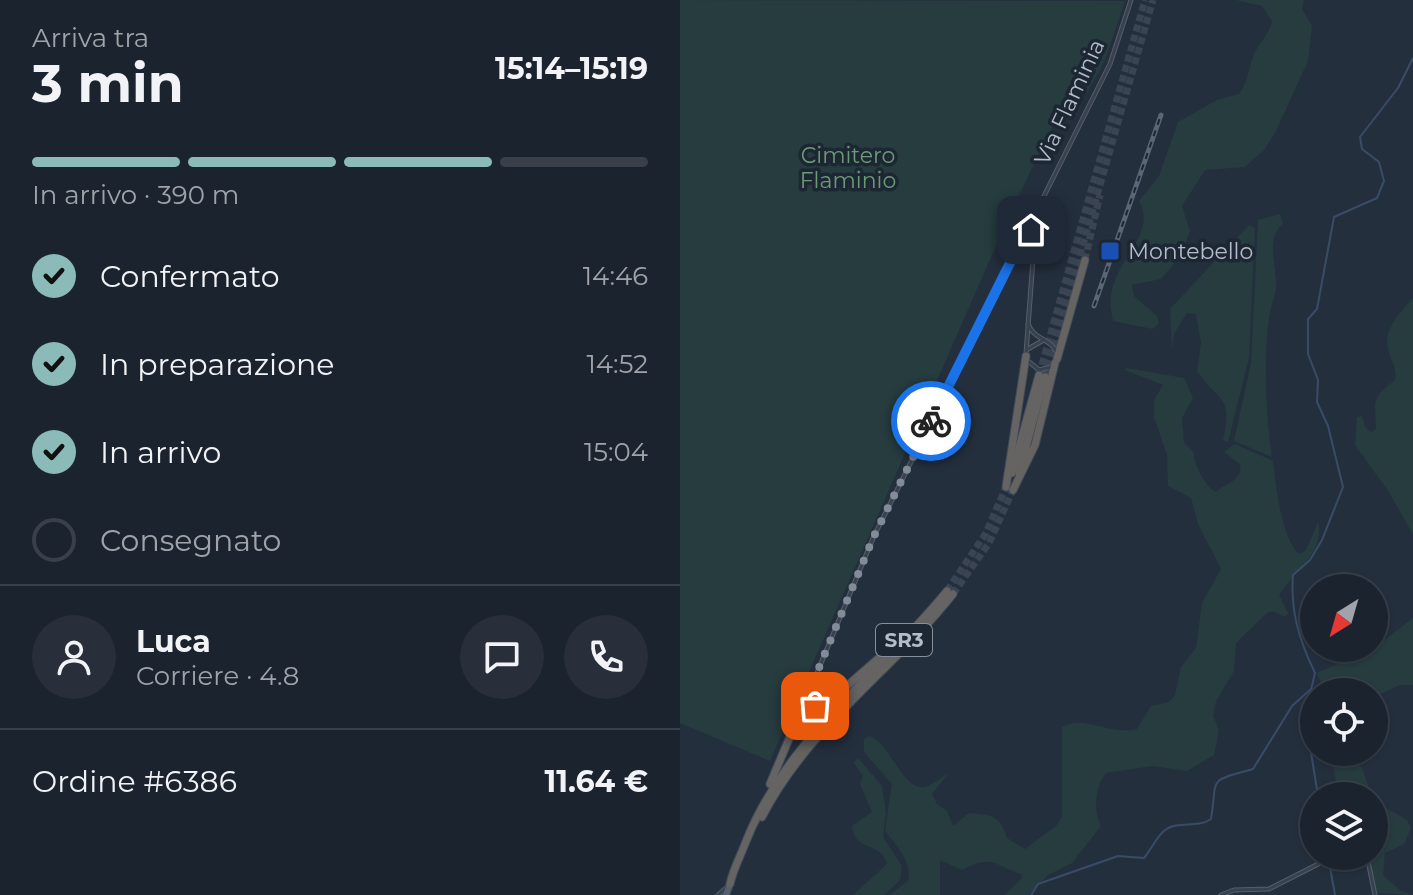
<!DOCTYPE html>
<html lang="it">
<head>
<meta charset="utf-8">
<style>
	body { margin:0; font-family:Montserrat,sans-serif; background:#282f3a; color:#f1f3f6; height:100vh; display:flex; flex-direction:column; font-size:30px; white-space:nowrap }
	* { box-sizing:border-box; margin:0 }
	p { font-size:26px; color:#a0a4aa }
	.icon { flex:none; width:44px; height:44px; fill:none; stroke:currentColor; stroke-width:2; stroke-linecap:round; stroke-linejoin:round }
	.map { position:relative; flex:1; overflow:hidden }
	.drawer { display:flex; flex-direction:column; background:#1b232e; width:680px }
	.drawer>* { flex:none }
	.needle { width:52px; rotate:217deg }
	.buttons { position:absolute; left:620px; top:574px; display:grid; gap:16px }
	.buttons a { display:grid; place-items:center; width:88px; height:88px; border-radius:50%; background:#1b232e; box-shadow:0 2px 6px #0004,0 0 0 2px #39404a; font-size:40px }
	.pin { position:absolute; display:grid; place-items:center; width:68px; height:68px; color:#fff; margin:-34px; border-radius:16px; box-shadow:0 4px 12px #0006 }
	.courier { position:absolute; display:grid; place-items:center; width:80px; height:80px; margin:-40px; border:6px solid #1a73e8; border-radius:50%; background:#fff; color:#222; box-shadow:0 2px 10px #0007 }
	.headline em { font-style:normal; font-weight:700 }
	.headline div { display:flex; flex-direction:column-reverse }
	.headline { display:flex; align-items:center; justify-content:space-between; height:136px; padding:0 32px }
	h1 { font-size:52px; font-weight:700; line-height:60px }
	.bar { display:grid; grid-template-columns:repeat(4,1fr); gap:12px 8px; align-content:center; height:96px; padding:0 32px }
	.bar i { height:10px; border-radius:6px; background:#39404a }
	.bar .on { background:#8bbbb9 }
	.bar p { grid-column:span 4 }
	.line { display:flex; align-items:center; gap:20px; padding:0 32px; border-top:2px solid #39404a }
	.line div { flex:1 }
	.round { display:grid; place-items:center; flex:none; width:84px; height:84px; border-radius:42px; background:#282f3a }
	ol { padding:0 32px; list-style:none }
	li { display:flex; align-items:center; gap:24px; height:88px }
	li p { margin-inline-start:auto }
	li .icon { padding:8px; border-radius:50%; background:#8bbbb9; color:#111; stroke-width:4 }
	li:last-child { color:#a0a4aa }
	li i { width:44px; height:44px; border:4px solid #39404a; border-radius:50% }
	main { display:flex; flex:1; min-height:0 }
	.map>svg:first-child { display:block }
	.green { fill:#263c3f }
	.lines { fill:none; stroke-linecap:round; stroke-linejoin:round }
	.stream { stroke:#394c67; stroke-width:2 }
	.trunk-tunnel { stroke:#3a4453; stroke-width:7; stroke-dasharray:7 3.5; stroke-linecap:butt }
	.minor-casing { stroke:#565f6c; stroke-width:5 }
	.primary-casing { stroke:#414a57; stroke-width:8 }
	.trunk-casing { stroke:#434c59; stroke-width:9 }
	.minor { stroke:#38414e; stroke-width:3 }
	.primary { stroke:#56606e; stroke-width:6 }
	.trunk { stroke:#656462; stroke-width:7 }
	.rail-casing { stroke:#5a6575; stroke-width:5 }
	.rail { stroke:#1d2633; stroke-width:2; stroke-dasharray:6; stroke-linecap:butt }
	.done { stroke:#828b98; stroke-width:8; stroke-dasharray:0 14.4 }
	.route { stroke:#1a73e8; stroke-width:10 }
	.transit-dot { fill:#1a4fb4; stroke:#1d2633; stroke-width:3 }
	.labels { text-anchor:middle; stroke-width:7; stroke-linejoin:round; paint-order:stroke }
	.shield { fill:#1d2633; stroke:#878f9c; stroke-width:2 }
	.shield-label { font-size:20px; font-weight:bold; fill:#b4bcc9 }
	.street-label { font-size:22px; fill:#b4bcc9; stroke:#1d2633 }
	.park-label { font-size:22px; fill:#6b9a76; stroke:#1d2633 }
	.poi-label { font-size:22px; fill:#b4bcc9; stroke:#1d2633; text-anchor:start }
</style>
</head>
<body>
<main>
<section class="drawer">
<div class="headline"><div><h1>3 min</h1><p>Arriva tra</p></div><em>15:14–15:19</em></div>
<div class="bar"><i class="on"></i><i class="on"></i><i class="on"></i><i></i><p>In arrivo · 390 m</p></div>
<ol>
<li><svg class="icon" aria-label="check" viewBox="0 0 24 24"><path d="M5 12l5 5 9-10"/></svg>Confermato<p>14:46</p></li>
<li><svg class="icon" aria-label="check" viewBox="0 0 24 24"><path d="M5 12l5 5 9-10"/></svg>In preparazione<p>14:52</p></li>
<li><svg class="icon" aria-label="check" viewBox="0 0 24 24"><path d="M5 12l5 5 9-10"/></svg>In arrivo<p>15:04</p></li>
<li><i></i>Consegnato</li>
</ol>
<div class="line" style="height:144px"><a class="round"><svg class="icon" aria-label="person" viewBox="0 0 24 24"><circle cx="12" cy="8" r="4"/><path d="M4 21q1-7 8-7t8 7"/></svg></a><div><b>Luca</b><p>Corriere · 4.8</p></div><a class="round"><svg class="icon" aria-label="chat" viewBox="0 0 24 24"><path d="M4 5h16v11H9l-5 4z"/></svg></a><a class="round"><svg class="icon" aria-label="phone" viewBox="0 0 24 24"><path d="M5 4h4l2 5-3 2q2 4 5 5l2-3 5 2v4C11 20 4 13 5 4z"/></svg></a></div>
<div class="line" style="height:104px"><div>Ordine #6386</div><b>11.64 €</b></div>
</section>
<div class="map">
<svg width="733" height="895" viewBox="0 0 733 895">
	<rect width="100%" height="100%" fill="#242f3e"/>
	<g class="green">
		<path d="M 0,0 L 445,1 L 425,60 L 407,93 L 393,85 L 334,205 L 90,761 L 0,723 Z"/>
		<path d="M 556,0 L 624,0 L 622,9 L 632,26 L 628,61 L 595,133 L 584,150 L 565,167 L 525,170 L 502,206 L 510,231 L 502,254 L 481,279 L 452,285 L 454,296 L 477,316 L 479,323 L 473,329 L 433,321 C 430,307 429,296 434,283 C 442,257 476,230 459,201 L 479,176 L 498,122 L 537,100 L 559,94 C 568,81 568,71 573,57 C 578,43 589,36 592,21 L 582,6 Z"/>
		<path d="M 600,214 L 603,224 C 584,237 598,270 596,289 C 594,299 590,309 589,319 C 583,359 586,417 592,457 L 554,441 L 571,363 L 578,220 Z"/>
		<path d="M 569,225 L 575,228 L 569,358 L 548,442 L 543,440 C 553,394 540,404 517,371 L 521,343 L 516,314 L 507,313 L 494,334 L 492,349 L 490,309 Z"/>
		<path d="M 733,298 L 733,534 L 709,492 L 675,445 L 677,417 L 682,416 L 685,427 L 691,432 L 696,429 C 695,398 691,399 715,380 C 717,367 711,361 708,349 C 703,329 721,312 733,298 Z"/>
		<path d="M 447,368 L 504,378 L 513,398 L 502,418 L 504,442 L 514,453 C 513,464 526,487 536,492 C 546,483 564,480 560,464 L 544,452 L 555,444 L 593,461 C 596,486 601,537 619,554 L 626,550 L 638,522 C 646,552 613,572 599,595 L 608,613 L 605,617 L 592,611 L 587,613 L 556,643 L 554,671 L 536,701 L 533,716 L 539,730 L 534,755 L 507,771 L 473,766 L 426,773 C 415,786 413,811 421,826 L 392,863 L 368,875 L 348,895 L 324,895 L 342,878 L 341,874 C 312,865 314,854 282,870 L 260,860 L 260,895 L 209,895 L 228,881 C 232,861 217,846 205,831 L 212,784 L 184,752 L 184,739 L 189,736 C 211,743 222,791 245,787 C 253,785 261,777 268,774 L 252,794 L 257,804 L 267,811 L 273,826 L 289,813 C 312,815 320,815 327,838 L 345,849 L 377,825 L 382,817 L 382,727 C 405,714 429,736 457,729 L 471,706 L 489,702 L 495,695 L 501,667 L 516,648 L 522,603 L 541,569 L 518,524 L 511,498 L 488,486 L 487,455 L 474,417 L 474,400 L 483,385 L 445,370 Z"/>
		<path d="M 733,618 L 733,685 L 720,685 L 694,697 L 694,692 L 640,692 L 642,686 L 637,673 L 694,648 Z"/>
		<path d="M 645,752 L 670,752 L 682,768 L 692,796 L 659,796 L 653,765 Z"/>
		<path d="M 178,758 L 202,786 L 206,812 L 203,837 L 222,866 L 220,880 L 204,895 L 173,895 L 207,864 C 201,841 174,852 172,826 L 192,812 L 180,784 L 183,776 L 174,763 Z"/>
		<path d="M 694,801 L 727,820 L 731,828 L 724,844 L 705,853 L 703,875 L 721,891 L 733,895 L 695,893 L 689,856 L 694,856 Z"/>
	</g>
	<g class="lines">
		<g class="stream">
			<path d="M 638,796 L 625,715 L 635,673 C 620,642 610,612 613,575 L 630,560 L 642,540 L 663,487 L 648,426 L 637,402 L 638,380 L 628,354 L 628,319 L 637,309 L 654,217 L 697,198 L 704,181 L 699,162 L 682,149 L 680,137 L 718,88 L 733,58"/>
			<path d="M 648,856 L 655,895"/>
			<path d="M 351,895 L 358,884 L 438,856 L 464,858 C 471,850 476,837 485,830 C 498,820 517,829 531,819 C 538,776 526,782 573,769 L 612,706 L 631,689"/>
		</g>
		<g class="trunk-tunnel">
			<path d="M 405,260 L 420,195"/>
			<path d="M 359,375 L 465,0"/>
			<path d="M 365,377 L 473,0"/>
			<path d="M 267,591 L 306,533 L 326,487"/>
			<path d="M 273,594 L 309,543 L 333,490"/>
		</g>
		<defs>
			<g id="minor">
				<path d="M 342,240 L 352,257"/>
				<path d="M 335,256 L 349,251"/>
				<path d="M 348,324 C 354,340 371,338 377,353"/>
				<path d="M 348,349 L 362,341"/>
				<path d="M 346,354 L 353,259 L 352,222"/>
				<path d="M 348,361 L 359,370 L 371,367"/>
				<path d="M 129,692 L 194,536 L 430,64 L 451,0"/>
				<path d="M 687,856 L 695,895"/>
				<path d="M 38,895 L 47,887"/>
				<path d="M 541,895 L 554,890 L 589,889 L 654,856"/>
			</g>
			<path id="primary" d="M 46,895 L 50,884"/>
			<g id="trunk">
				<path d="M 377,359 L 405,260"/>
				<path d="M 332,473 L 359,375"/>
				<path d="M 339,473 L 365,377"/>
				<path d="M 326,487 L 346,356"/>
				<path d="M 333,490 L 355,445 L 375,363"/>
				<path d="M 128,694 L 135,706 L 144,706 L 206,652"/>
				<path d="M 90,784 L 128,694"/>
				<path d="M 82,817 C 128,727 211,672 273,594"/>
				<path d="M 50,884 C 53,870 60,857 65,844 C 106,738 198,676 267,591"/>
			</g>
		</defs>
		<use href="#minor" class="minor-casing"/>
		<use href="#primary" class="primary-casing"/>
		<use href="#trunk" class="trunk-casing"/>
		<use href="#minor" class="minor"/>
		<use href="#primary" class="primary"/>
		<use href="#trunk" class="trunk"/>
		<defs>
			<path id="rail" d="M 414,306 L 481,115"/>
		</defs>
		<use href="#rail" class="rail-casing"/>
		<use href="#rail" class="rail"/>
	</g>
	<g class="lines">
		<path class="done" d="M 135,706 L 128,694 L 194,536 L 251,421"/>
		<path class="route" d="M 251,421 L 332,259 L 340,252 L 349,251 L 353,259 L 351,230"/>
	</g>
	<rect class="transit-dot" x="420" y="241" width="20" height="20" rx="4"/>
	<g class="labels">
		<rect class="shield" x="196" y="624" width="56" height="32" rx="6"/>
		<g class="shield-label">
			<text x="224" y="647">SR3</text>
		</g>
		<g class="street-label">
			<text transform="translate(389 102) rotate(-65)" y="8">Via Flaminia</text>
		</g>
		<g class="park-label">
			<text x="168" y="163">Cimitero<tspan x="168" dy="25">Flaminio</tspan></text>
		</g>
		<g class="poi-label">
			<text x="448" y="259">Montebello</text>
		</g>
	</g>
</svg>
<div class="buttons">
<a><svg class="needle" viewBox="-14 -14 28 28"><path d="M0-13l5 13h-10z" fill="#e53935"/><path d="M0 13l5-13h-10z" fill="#a0a4aa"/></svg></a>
<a><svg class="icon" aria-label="locate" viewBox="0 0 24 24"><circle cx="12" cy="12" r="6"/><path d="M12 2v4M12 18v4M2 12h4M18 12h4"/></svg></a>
<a><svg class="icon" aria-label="layers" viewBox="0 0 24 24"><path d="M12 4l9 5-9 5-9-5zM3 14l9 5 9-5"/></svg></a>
</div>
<div class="pin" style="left:135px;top:706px;background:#ea580c"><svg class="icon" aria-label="bag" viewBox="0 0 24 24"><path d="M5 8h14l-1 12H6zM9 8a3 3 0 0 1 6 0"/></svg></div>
<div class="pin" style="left:351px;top:230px;background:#1f2937"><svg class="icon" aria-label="home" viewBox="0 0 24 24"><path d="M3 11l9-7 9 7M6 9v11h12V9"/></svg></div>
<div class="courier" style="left:251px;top:421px"><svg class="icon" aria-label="bike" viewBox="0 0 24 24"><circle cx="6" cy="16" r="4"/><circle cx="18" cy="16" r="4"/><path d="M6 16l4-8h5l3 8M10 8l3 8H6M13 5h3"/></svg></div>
</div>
</main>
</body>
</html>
